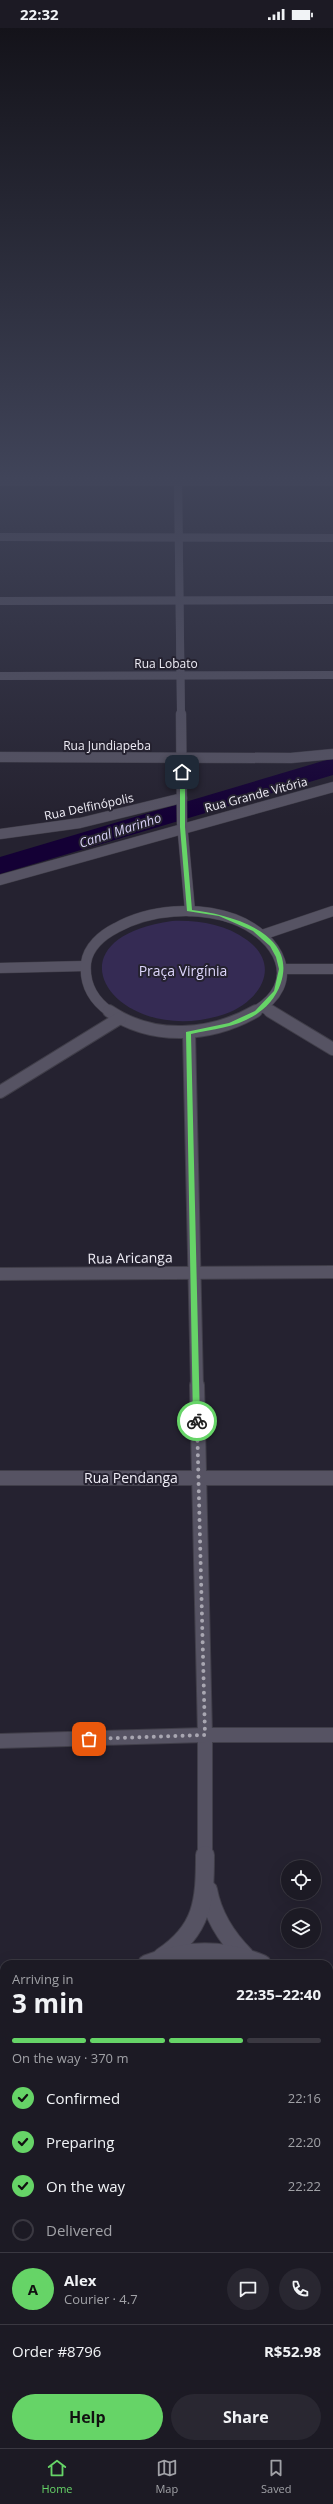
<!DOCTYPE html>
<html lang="en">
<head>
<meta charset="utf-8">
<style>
	body { margin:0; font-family:"Open Sans",sans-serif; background:#292731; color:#f1f3f6; height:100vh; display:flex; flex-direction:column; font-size:15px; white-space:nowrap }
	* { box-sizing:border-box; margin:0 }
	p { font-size:13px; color:#a0a1a6 }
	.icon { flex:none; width:22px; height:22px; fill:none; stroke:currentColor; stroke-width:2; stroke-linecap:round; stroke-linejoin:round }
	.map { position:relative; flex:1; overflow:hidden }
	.side { position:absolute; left:0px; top:1932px; width:333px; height:488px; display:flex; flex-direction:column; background:#1c1a24; border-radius:12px 12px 0 0; box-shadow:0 4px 16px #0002,0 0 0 1px #3a3841 }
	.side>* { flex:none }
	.fabs { position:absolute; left:281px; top:1832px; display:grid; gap:8px }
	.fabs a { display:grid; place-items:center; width:40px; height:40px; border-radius:50%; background:#1c1a24; box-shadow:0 4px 16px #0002,0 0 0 1px #3a3841; font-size:20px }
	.pin { position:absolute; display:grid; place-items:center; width:34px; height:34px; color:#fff; margin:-17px; border-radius:8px; box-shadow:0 2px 6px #0006 }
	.courier { position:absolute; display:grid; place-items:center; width:40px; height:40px; margin:-20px; border:3px solid #66d467; border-radius:50%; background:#fff; color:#222; box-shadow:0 1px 5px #0007 }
	.summary em { font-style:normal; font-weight:700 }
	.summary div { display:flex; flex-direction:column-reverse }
	.summary { display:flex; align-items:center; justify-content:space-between; height:68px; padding:0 12px }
	h1 { font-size:26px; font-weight:700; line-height:30px }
	.bar { display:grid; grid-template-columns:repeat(4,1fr); gap:6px 4px; align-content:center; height:48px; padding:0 12px }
	.bar i { height:5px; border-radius:3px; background:#3a3841 }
	.bar .active { background:#66d467 }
	.bar p { grid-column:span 4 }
	.line { display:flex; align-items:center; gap:10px; padding:0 12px; border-top:1px solid #3a3841 }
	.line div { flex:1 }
	.round { display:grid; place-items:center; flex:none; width:42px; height:42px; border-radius:21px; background:#292731 }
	ol { padding:0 12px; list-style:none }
	li { display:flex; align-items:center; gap:12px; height:44px }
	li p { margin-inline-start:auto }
	li .icon { padding:4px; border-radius:50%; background:#66d467; color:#111; stroke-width:4 }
	li:last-child { color:#a0a1a6 }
	li i { width:22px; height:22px; border:2px solid #3a3841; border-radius:50% }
	.button { display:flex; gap:8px; margin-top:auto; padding:8px 12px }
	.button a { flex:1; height:46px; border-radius:24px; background:#66d467; color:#111; font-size:16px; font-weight:700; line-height:46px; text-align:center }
	.button a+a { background:#292731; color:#f1f3f6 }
	.status { display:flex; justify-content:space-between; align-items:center; height:28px; padding:0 20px; background:#1c1a24; direction:ltr }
	.status svg { height:11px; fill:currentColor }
	.tabs { display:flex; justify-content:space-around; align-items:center; height:56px; border-top:1px solid #3a3841; background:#1c1a24; font-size:11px; color:#a0a1a6 }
	.tabs a { display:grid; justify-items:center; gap:2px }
	.tabs .active { color:#66d467 }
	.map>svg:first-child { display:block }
	.green { fill:#352b54 }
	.water { fill:#140035 }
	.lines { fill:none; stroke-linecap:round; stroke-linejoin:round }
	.minor-far4-casing { stroke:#403e49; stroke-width:8 }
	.minor-far3-casing { stroke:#403e49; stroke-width:11 }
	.minor-far2-casing { stroke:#403e49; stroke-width:14 }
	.minor-far1-casing { stroke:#403e49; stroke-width:16 }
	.minor-casing { stroke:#403e49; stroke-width:20 }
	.minor-far4 { stroke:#565363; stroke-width:8 }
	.minor-far3 { stroke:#565363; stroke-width:10 }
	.minor-far2 { stroke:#565363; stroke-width:12 }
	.minor-far1 { stroke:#565363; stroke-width:14 }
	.minor { stroke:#565363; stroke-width:18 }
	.route { fill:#66d467 }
	.done { stroke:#a8a6b1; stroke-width:4; stroke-dasharray:0 7.2 }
	.labels { text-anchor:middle; stroke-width:4; stroke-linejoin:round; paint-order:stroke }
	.far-street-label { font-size:12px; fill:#efedf6; stroke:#252230 }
	.far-water-label { font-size:13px; font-style:italic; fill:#d4cdf3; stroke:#252230 }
	.park-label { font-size:14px; fill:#ddd6fc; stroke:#252230 }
	.street-label { font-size:14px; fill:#efedf6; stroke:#252230 }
</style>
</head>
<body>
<div class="status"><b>22:32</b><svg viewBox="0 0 49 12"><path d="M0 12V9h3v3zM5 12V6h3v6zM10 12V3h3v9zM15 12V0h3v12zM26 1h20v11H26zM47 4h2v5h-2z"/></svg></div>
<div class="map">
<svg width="333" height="2420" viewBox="0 0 333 2420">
	<rect width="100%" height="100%" fill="#252230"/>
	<path class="green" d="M 172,893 C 198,892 225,896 247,912 C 283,938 259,974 225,986 C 119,1022 38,912 172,893 Z"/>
	<path class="water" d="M 333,730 L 333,747 L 0,846 L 0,829 Z"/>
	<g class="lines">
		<defs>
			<g id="minor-far4">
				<path d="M 178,450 L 181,687"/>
				<path d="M 0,454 L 333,454"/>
				<path d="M 0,509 L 333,510"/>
				<path d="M 0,573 L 333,572"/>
				<path d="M 0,648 L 333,647"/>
			</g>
			<g id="minor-far3">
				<path d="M 181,686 L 182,795 L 190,883"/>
				<path d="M 0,729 L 291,730 L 333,726"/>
				<path d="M 0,806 L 80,795 L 182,770"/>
				<path d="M 0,852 L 333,759"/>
				<path d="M 262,907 L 333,883"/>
				<path d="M 0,940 L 85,938"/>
				<path d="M 282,941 L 333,941"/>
				<path d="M 263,979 L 271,984"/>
				<path d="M 110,984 C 93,972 84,956 86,935 C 88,919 102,907 116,900 C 150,881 197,878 234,891 C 279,908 305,955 254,984"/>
			</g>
			<g id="minor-far2">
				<path d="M 109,983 C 153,1013 211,1009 256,983"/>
				<path d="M 270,983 L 333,1021"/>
				<path d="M 189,1004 L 197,1358"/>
				<path d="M 0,1064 L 120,990"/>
				<path d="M 0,1246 L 333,1244"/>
			</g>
			<g id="minor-far1">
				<path d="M 197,1357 L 205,1707 L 205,1828"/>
				<path d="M 0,1450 L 333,1450"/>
				<path d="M 0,1713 L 205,1707 L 333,1707"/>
			</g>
			<g id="minor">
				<path d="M 208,1862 C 213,1889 226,1909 245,1928"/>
				<path d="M 162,1929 C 203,1902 205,1873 205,1827"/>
				<path d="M 147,1936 C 186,1920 223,1920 262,1936"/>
				<path d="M 329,2009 L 333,2019"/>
				<path d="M 0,2073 L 4,2072"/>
				<path d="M 329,2140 L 333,2132"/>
				<path d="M 212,2416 L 212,2420"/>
			</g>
		</defs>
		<use href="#minor-far4" class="minor-far4-casing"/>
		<use href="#minor-far3" class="minor-far3-casing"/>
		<use href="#minor-far2" class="minor-far2-casing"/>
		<use href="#minor-far1" class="minor-far1-casing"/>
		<use href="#minor" class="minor-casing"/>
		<use href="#minor-far4" class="minor-far4"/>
		<use href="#minor-far3" class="minor-far3"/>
		<use href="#minor-far2" class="minor-far2"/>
		<use href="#minor-far1" class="minor-far1"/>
		<use href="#minor" class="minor"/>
	</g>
	<linearGradient id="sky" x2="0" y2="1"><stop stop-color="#14131a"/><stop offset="0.57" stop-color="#404459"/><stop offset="1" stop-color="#404459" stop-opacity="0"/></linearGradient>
	<rect width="333" height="789" fill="url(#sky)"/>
	<path class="route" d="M 182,742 L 185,744 L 185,799 L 192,882 C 227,886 294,903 282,951 C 279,964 270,977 258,985 C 239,999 214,1001 191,1006 L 200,1393 L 197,1396 L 193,1393 L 186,1004 L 229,995 L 255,983 L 274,963 L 279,941 L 276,929 L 270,918 L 253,903 L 219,888 L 187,883 L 180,799 L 180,744 Z"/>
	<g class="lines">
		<path class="done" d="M 89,1711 L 205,1707 L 197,1393"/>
	</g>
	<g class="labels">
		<g class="far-street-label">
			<text x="166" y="640">Rua Lobato</text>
			<text x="107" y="722">Rua Jundiapeba</text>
			<text transform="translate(256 767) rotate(-15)" y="4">Rua Grande Vitória</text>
			<text transform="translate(89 779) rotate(-12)" y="4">Rua Delfinópolis</text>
		</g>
		<g class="far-water-label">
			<text transform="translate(120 802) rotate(-18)" y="5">Canal Marinho</text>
		</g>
		<g class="park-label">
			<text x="183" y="948">Praça Virgínia</text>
		</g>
		<g class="street-label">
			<text transform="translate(130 1230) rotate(-1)" y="5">Rua Aricanga</text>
			<text x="131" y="1455">Rua Pendanga</text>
		</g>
	</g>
</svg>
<div class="fabs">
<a><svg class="icon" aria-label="locate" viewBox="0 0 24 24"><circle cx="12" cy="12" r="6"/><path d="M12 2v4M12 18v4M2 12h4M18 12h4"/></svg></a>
<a><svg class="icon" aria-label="layers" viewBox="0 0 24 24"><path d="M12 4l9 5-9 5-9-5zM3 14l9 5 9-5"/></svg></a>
</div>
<div class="pin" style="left:89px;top:1711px;background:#ea580c"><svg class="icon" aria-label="bag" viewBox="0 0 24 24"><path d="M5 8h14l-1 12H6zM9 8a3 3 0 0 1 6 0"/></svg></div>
<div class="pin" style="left:182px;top:744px;background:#1f2937"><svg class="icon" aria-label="home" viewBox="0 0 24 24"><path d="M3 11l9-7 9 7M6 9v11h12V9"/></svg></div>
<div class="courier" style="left:197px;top:1393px"><svg class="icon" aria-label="bike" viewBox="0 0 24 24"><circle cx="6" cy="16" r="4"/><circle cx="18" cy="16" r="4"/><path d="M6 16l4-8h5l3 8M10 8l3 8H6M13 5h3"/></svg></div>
<section class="side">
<div class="summary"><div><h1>3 min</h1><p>Arriving in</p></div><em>22:35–22:40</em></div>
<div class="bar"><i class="active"></i><i class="active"></i><i class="active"></i><i></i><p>On the way · 370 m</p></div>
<ol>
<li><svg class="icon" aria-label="check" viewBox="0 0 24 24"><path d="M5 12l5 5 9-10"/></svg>Confirmed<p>22:16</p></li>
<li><svg class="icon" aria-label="check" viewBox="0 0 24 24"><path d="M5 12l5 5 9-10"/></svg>Preparing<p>22:20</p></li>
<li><svg class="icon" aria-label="check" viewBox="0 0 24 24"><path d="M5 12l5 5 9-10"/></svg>On the way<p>22:22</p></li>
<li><i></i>Delivered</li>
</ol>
<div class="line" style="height:72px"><b class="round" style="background:#66d467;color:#111">A</b><div><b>Alex</b><p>Courier · 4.7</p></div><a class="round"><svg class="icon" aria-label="chat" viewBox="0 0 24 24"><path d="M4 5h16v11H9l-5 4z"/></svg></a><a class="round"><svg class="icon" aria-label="phone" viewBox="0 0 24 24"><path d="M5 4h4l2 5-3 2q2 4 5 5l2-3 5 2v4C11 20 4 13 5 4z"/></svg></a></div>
<div class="line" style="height:52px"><div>Order #8796</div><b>R$52.98</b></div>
<div class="button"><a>Help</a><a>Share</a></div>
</section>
</div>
<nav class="tabs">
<a class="active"><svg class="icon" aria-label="home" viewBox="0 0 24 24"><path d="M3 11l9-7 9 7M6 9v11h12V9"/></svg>Home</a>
<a><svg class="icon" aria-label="map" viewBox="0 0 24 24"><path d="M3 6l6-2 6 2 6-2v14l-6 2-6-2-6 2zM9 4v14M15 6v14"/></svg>Map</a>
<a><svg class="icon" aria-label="saved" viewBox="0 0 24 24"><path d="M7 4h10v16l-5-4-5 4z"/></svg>Saved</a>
</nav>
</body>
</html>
